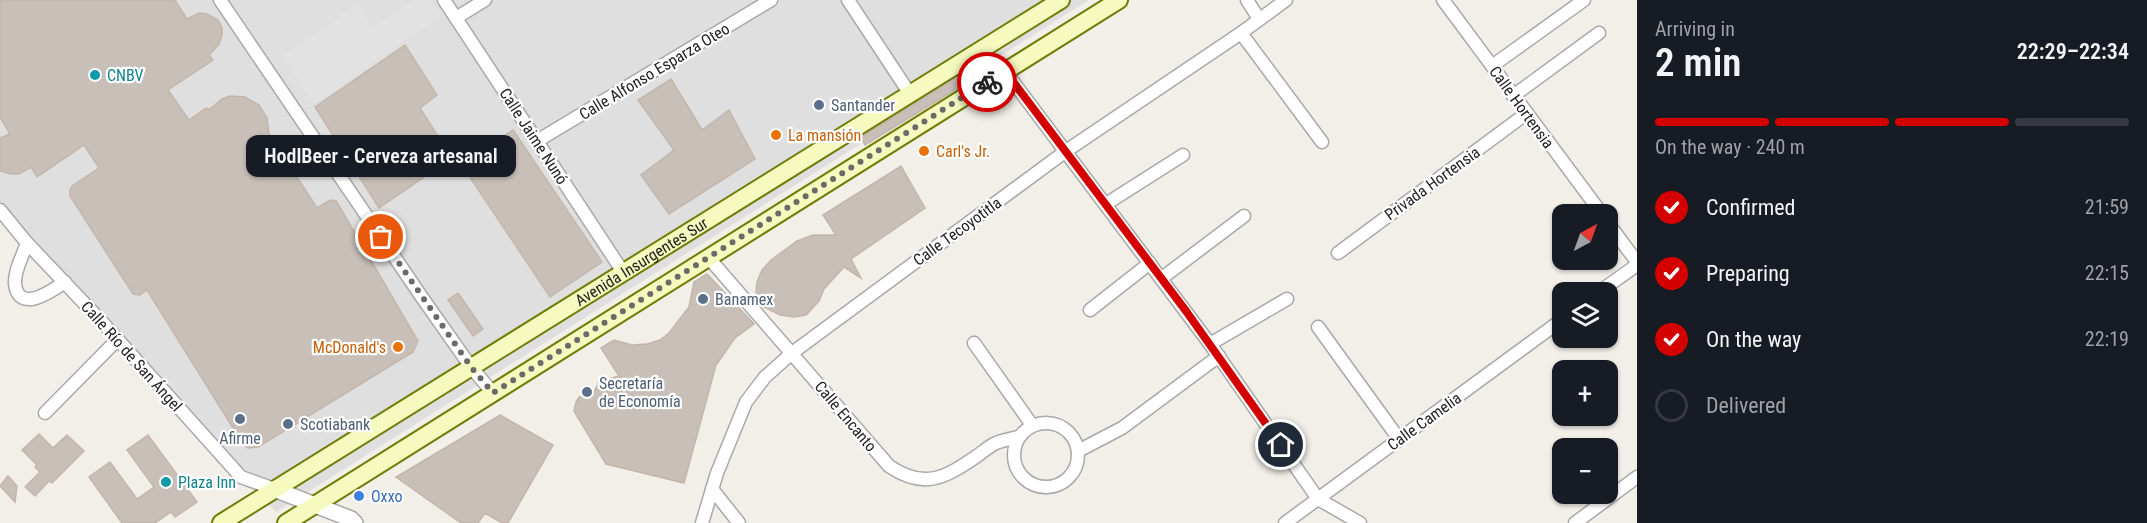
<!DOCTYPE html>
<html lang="en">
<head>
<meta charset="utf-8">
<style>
	body { margin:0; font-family:"Roboto Condensed",sans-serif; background:#20242c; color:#f1f3f6; height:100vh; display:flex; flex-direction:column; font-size:22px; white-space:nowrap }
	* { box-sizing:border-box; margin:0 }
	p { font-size:20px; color:#9ea1a6 }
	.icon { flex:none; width:33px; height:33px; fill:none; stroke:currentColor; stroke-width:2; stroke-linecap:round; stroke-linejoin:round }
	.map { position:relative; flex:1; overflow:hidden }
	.drawer { display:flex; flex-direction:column; background:#171b24; width:510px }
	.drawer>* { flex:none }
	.needle { width:39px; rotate:41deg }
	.buttons { position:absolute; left:1552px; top:204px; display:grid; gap:12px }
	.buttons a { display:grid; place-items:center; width:66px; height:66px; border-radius:12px; background:#171b24; box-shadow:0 2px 4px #0004; font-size:30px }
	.pin { position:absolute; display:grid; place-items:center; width:51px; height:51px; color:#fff; margin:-26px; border:3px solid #fff; border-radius:50%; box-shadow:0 2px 6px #0007 }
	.courier { position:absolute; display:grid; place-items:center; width:60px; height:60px; margin:-30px; border:4px solid #d40000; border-radius:50%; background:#fff; color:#222; box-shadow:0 2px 8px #0007 }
	.bubble { position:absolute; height:42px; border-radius:12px; background:#171b24; box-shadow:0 2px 4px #0004; font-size:20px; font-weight:600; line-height:42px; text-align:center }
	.head em { font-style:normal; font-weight:600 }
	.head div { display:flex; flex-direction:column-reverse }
	.head { display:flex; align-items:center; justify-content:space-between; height:102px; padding:0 18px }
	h1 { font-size:39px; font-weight:600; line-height:45px }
	.bar { display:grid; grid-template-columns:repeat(4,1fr); gap:9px 6px; align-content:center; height:72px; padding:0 18px }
	.bar i { height:8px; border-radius:4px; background:#363941 }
	.bar .selected { background:#d40000 }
	.bar p { grid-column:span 4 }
	ol { padding:0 18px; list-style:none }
	li { display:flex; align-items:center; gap:18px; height:66px }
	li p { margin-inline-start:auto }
	li .icon { padding:6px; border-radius:50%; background:#d40000; color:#fff; stroke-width:4 }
	li:last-child { color:#9ea1a6 }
	li i { width:33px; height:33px; border:3px solid #363941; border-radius:50% }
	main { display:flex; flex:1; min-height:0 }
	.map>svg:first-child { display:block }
	.residential { fill:#e0dfdf }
	.parking { fill:#e2e2e2 }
	.building { fill:#c7bfb8; stroke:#c4b6ab; stroke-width:1.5 }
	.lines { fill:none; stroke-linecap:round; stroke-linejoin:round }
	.minor-casing { stroke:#a9a9a9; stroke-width:15 }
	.tertiary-casing { stroke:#a9a9a9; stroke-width:18 }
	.secondary-casing { stroke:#707d05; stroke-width:20 }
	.minor { stroke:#fff; stroke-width:12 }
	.tertiary { stroke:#fff; stroke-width:15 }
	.secondary { stroke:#f7fabf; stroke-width:16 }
	.done { stroke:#6b6a68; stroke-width:6; stroke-dasharray:0 10.8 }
	.route { stroke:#d40000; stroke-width:8 }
	.culture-dot { fill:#0f9aa8; stroke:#fff; stroke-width:2 }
	.service-dot { fill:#5c6f8a; stroke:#fff; stroke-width:2 }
	.food-dot { fill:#e8710a; stroke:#fff; stroke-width:2 }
	.shop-dot { fill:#3f7fe0; stroke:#fff; stroke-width:2 }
	.labels { text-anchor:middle; stroke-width:4.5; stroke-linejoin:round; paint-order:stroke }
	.street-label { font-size:16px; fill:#222; stroke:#fff }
	.culture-label { font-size:16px; fill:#0d838f; stroke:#fff; text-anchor:start }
	.service-label { font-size:16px; fill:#4e5e75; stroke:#fff; text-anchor:start }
	.food-label { font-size:16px; fill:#c56008; stroke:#fff; text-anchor:start }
	.shop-label { font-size:16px; fill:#366cbe; stroke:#fff; text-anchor:start }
</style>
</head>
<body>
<main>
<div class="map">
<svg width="1637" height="523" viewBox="0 0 1637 523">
	<rect width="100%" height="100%" fill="#f2efe9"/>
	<path class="residential" d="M 0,0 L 1089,0 L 276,512 L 0,222 Z"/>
	<path class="parking" d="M 415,0 L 431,0 L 441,16 L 314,104 L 283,56 L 357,4 L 373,28 Z"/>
	<g class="building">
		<path d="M 0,0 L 175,0 L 187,19 L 199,13 L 207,14 L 218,20 L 222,28 L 222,35 L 219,44 L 209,55 L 213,60 L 168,90 L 189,120 L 206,108 L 210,109 L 222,99 L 230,96 L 245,97 L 259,105 L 267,118 L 269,134 L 317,208 L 330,200 L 336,201 L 338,204 L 418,341 L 413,352 L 258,447 L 248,448 L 243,444 L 147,290 L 140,295 L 133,294 L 70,196 L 70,190 L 72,186 L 99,168 L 84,145 L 37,177 L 31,167 L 19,174 L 11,174 L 0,171 L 0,138 L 10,134 L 0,117 Z"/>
		<path d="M 405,45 L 437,95 L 420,108 L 452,158 L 379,208 L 315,107 Z"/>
		<path d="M 979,63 L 984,72 L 865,145 L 861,137 Z"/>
		<path d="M 671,79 L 702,130 L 729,110 L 755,159 L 669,214 L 641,175 L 674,150 L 638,100 Z"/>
		<path d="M 513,130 L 602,262 L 550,297 L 461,164 Z"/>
		<path d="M 901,166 L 925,208 L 851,259 L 861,278 L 844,267 L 824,289 L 819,301 L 806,315 L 794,317 L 780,315 L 760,305 L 756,292 L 757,282 L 762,270 L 771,260 L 797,241 L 813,235 L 836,235 L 823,215 Z"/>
		<path d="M 707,274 L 754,324 L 735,338 L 716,365 L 684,483 L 606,464 L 574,411 L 576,402 L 579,397 L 594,392 L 599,382 L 619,376 L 601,348 L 614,340 L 632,345 L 647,344 L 660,340 L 669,333 L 689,307 L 694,282 Z"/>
		<path d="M 458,293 L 483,329 L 473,336 L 448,300 Z"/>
		<path d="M 500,415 L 553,445 L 508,523 L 502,523 L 485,513 L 478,523 L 461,523 L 396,477 Z"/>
		<path d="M 39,434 L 53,448 L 67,435 L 84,451 L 52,483 L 49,481 L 35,496 L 25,487 L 40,472 L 35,467 L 37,465 L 22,450 Z"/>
		<path d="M 148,435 L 197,502 L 175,517 L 171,512 L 155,523 L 122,523 L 89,477 L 110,462 L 137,499 L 154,487 L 127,450 Z"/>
		<path d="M 8,476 L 17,486 L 15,502 L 0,486 Z"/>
	</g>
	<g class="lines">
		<defs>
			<g id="minor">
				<path d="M 220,0 L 421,296 L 471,367 L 493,393"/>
				<path d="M 444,0 L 623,272"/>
				<path d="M 848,0 L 910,94"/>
				<path d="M 1247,0 L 1259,19"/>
				<path d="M 1443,0 L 1602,214"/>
				<path d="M 456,18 L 485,0"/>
				<path d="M 1241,33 L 1322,142"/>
				<path d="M 1492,66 L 1584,0"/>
				<path d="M 1005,71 L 1210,344 L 1318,499 L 1360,523"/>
				<path d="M 1513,96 L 1599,33"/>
				<path d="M 537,141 L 771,0"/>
				<path d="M 1106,204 L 1183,155"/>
				<path d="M 0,210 L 27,243 L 103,323 L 241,477 L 274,489"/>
				<path d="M 1608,223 L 1637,262"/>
				<path d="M 27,243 C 23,255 14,271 15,284 C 19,315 53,290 65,282"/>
				<path d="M 1338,253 L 1527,113"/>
				<path d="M 708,257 L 889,466 C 924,490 945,478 977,456 C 983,452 989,446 996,443 C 1003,440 1011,439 1018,437"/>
				<path d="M 1162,278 L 1244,216"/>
				<path d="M 1599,292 L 1637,265"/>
				<path d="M 1090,310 L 1150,263"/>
				<path d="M 1318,327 L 1399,439"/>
				<path d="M 974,343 L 1032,425"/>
				<path d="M 1210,344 L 1287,299"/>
				<path d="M 45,413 L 117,340"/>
				<circle cx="1046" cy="455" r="32"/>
				<path d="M 1078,451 L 1122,428 L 1219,356"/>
				<path d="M 712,489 L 739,523"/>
				<path d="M 702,523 L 717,473 L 746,402 L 765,377 L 792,353 L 1066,151 L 1241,33 L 1286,0"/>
				<path d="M 1285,523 L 1563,319"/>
				<path d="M 1575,523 L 1637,477"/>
			</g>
			<path id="tertiary" d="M 274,489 L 351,519 L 355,523"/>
			<g id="secondary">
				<path id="s1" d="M 221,523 L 1061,0"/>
				<path d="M 286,523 L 1119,0"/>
			</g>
		</defs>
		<use href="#minor" class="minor-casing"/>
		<use href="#tertiary" class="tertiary-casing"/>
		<use href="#secondary" class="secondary-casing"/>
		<use href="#minor" class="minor"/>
		<use href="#tertiary" class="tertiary"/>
		<use href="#secondary" class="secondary"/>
	</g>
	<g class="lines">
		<path class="done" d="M 381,237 L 471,367 L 493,393 L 987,82"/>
		<path class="route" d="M 987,82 L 1005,71 L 1186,311 L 1281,445"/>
	</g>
	<g class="culture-dot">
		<circle cx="95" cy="75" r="6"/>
		<circle cx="166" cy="482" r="6"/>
	</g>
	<g class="service-dot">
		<circle cx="819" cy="105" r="6"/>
		<circle cx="703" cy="299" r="6"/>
		<circle cx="587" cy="392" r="6"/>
		<circle cx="240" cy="419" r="6"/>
		<circle cx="288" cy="424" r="6"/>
	</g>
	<g class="food-dot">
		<circle cx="776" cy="135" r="6"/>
		<circle cx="924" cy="151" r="6"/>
		<circle cx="398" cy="347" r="6"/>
	</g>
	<circle class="shop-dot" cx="359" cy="496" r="6"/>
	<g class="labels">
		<g class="street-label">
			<text transform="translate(654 71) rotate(-31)" y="6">Calle Alfonso Esparza Oteo</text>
			<text transform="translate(1522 107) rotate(54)" y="6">Calle Hortensia</text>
			<text transform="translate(534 136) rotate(57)" y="6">Calle Jaime Nunó</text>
			<text transform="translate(1432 183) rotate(-36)" y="6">Privada Hortensia</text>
			<text transform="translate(957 231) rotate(-36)" y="6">Calle Tecoyotitla</text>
			<text dy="6" stroke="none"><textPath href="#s1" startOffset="495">Avenida Insurgentes Sur</textPath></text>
			<text transform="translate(132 356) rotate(48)" y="6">Calle Río de San Ángel</text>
			<text transform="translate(846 416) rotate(50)" y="6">Calle Encanto</text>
			<text transform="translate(1424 421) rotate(-36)" y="6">Calle Camelia</text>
		</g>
		<g class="culture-label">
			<text x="107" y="81">CNBV</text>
			<text x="178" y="488">Plaza Inn</text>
		</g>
		<g class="service-label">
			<text x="831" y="111">Santander</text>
			<text x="715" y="305">Banamex</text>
			<text x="599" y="389">Secretaría<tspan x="599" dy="18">de Economía</tspan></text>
			<text x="300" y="430">Scotiabank</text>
			<text x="240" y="444" text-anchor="middle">Afirme</text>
		</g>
		<g class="food-label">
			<text x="788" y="141">La mansión</text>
			<text x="936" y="157">Carl's Jr.</text>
			<text x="386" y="353" text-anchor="end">McDonald's</text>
		</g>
		<g class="shop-label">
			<text x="371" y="502">Oxxo</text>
		</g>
	</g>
</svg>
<div class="buttons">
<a><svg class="needle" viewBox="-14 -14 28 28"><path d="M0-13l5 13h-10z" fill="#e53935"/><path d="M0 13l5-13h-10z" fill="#9ea1a6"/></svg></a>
<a><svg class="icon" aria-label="layers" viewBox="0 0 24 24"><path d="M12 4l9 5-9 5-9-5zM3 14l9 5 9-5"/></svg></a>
<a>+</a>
<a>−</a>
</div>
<div class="pin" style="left:381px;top:237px;background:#ea580c"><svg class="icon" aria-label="bag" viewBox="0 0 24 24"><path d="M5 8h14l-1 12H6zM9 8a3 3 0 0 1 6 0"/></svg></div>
<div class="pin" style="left:1281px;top:445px;background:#1f2937"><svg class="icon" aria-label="home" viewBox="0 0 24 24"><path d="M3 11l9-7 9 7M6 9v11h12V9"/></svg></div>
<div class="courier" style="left:987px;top:82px"><svg class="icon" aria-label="bike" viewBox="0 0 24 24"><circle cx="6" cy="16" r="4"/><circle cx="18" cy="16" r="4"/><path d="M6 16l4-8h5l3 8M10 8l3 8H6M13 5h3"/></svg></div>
<div class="bubble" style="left:246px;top:135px;width:270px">HodlBeer - Cerveza artesanal</div>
</div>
<section class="drawer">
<div class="head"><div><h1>2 min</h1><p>Arriving in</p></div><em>22:29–22:34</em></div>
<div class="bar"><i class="selected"></i><i class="selected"></i><i class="selected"></i><i></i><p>On the way · 240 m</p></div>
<ol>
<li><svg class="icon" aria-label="check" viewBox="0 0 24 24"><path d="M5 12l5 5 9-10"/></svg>Confirmed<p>21:59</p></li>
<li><svg class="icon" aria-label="check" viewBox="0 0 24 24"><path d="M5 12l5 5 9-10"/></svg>Preparing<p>22:15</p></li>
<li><svg class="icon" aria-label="check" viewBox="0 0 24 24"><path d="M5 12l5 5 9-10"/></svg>On the way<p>22:19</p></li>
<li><i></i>Delivered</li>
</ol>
</section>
</main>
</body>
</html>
